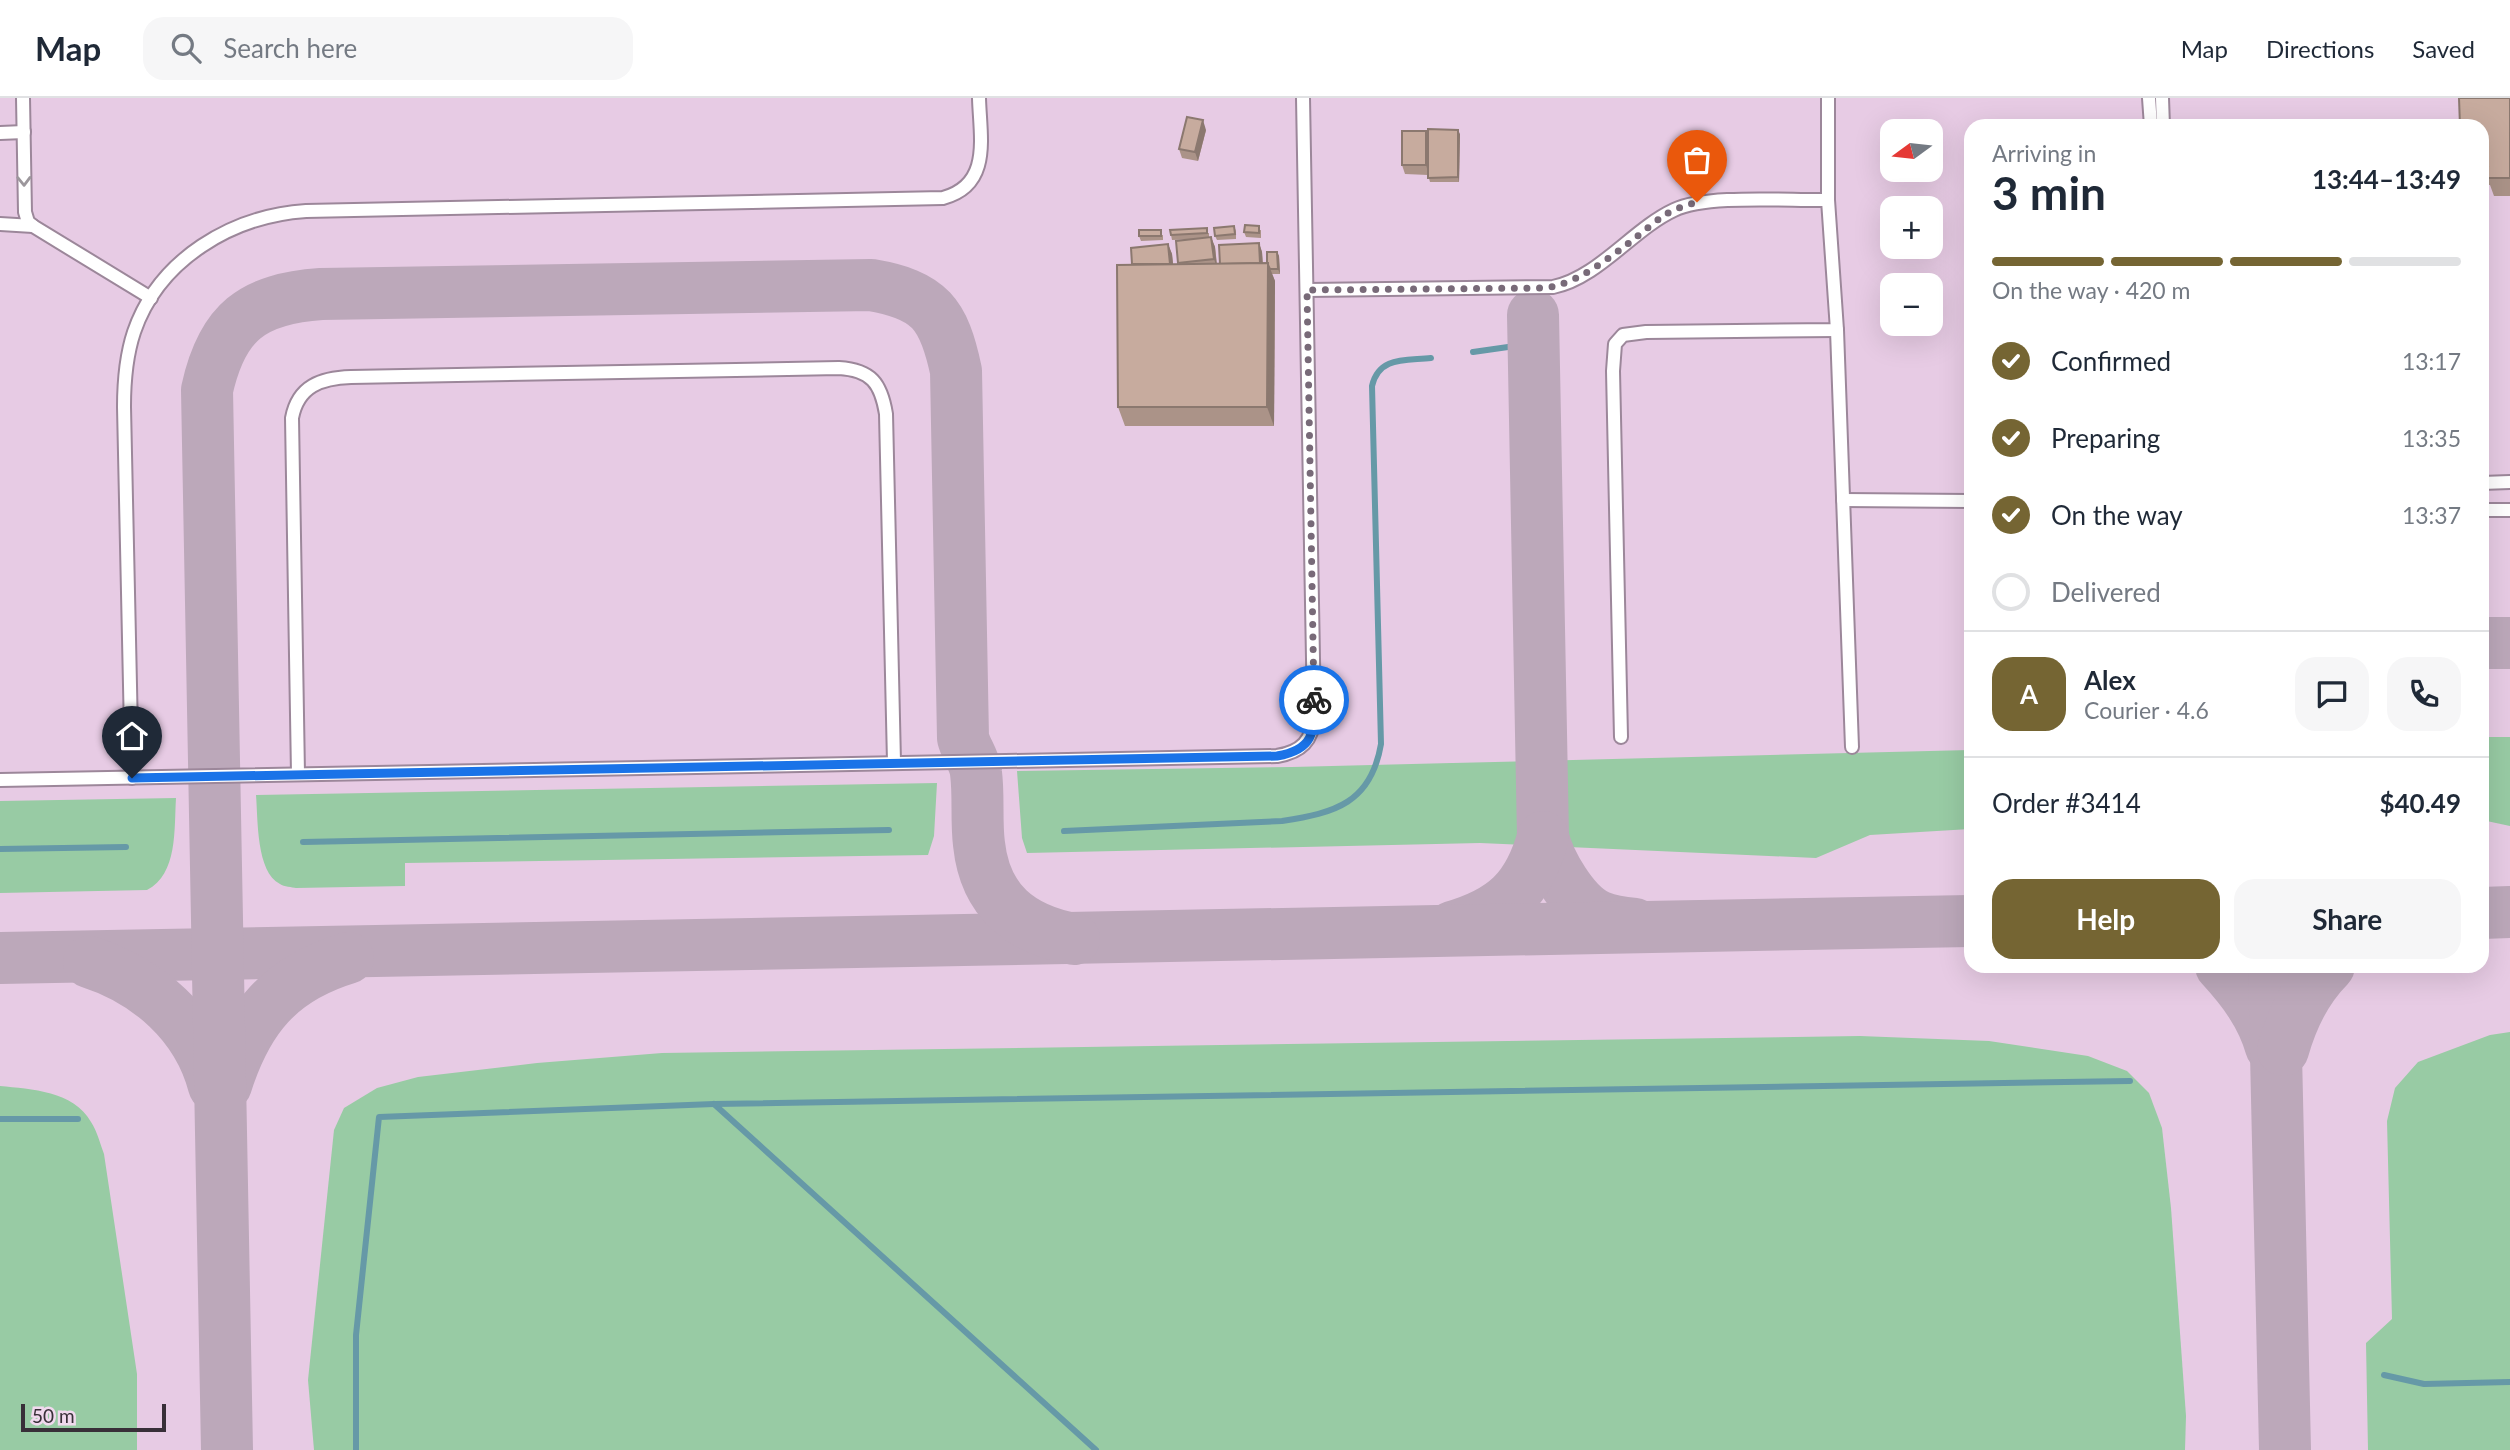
<!DOCTYPE html>
<html lang="en">
<head>
<meta charset="utf-8">
<style>
	body { margin:0; font-family:Lato,sans-serif; background:#f6f6f7; color:#1f2937; height:100vh; display:flex; flex-direction:column; font-size:26px; white-space:nowrap }
	* { box-sizing:border-box; margin:0 }
	p { font-size:23px; color:#747a83 }
	.icon { flex:none; width:38px; height:38px; fill:none; stroke:currentColor; stroke-width:2; stroke-linecap:round; stroke-linejoin:round }
	.map { position:relative; flex:1; overflow:hidden }
	.details { position:absolute; left:1964px; top:21px; width:525px; height:854px; display:flex; flex-direction:column; background:#fff; border-radius:21px; box-shadow:0 7px 28px #0002 }
	.details>* { flex:none }
	.needle { width:46px; rotate:255deg }
	.tools { position:absolute; left:1880px; top:21px; display:grid; gap:14px }
	.tools a { display:grid; place-items:center; width:63px; height:63px; border-radius:14px; background:#fff; box-shadow:0 7px 28px #0002; font-size:35px }
	.scale { position:absolute; left:21px; bottom:18px; width:145px; box-sizing:border-box; padding-left:7px; border:4px solid #382f38; border-top:0; font-size:19px; line-height:24px; white-space:nowrap; color:#382f38; -webkit-text-stroke:5px #f0d9ee; paint-order:stroke }
	.pin { position:absolute; display:grid; place-items:center; width:60px; height:60px; color:#fff; margin:-72px -30px; border-radius:50% 50% 50% 0; rotate:-45deg; box-shadow:0 0 7px #0007 }
	.pin .icon { rotate:45deg }
	.courier { position:absolute; display:grid; place-items:center; width:70px; height:70px; margin:-35px; border:5px solid #1a73e8; border-radius:50%; background:#fff; color:#222; box-shadow:0 2px 9px #0007 }
	.summary em { font-style:normal; font-weight:700 }
	.summary div { display:flex; flex-direction:column-reverse }
	.summary { display:flex; align-items:center; justify-content:space-between; height:119px; padding:0 28px }
	h1 { font-size:46px; font-weight:700; line-height:52px }
	.bar { display:grid; grid-template-columns:repeat(4,1fr); gap:10px 7px; align-content:center; height:84px; padding:0 28px }
	.bar i { height:9px; border-radius:5px; background:#e0e1e3 }
	.bar .selected { background:#756533 }
	.bar p { grid-column:span 4 }
	.line { display:flex; align-items:center; gap:18px; padding:0 28px; border-top:2px solid #e0e1e3 }
	.line div { flex:1 }
	.round { display:grid; place-items:center; flex:none; width:74px; height:74px; border-radius:21px; background:#f6f6f7 }
	ol { padding:0 28px; list-style:none }
	li { display:flex; align-items:center; gap:21px; height:77px }
	li p { margin-inline-start:auto }
	li .icon { padding:7px; border-radius:50%; background:#756533; color:#fff; stroke-width:4 }
	li:last-child { color:#747a83 }
	li i { width:38px; height:38px; border:4px solid #e0e1e3; border-radius:50% }
	.button { display:flex; gap:14px; margin-top:auto; padding:14px 28px }
	.button a { flex:1; height:80px; border-radius:21px; background:#756533; color:#fff; font-size:28px; font-weight:700; line-height:80px; text-align:center }
	.button a+a { background:#f6f6f7; color:#1f2937 }
	header { display:flex; align-items:center; gap:42px; box-sizing:border-box; height:98px; padding:0 35px; background:#fff; border-bottom:2px solid #e0e1e3 }
	header strong { font-size:33px }
	nav { display:flex; gap:38px; margin-inline-start:auto; font-size:24px }
	.search { width:490px; height:63px; background:#f6f6f7; display:flex; align-items:center; gap:18px; box-sizing:border-box; padding:0 24px; border-radius:21px; color:#747a83; font-size:26px }
	.map>svg:first-child { display:block }
	.built { fill:#e7cbe4; fill-rule:evenodd }
	.green { fill:#98cba4 }
	.lines { fill:none; stroke-linecap:round; stroke-linejoin:round }
	.stream { stroke:#6699a7; stroke-width:6 }
	.taxiway { stroke:#bca8ba; stroke-width:52 }
	.lane-casing { stroke:#9c879a; stroke-width:16 }
	.lane { stroke:#fff; stroke-width:12 }
	.wall { fill:#ab9388 }
	.shaded-wall { fill:#8b786f }
	.building { fill:#c7ab9e; stroke:#8b786f; stroke-width:2 }
	.oneway { stroke:#9c979c }
	.done { stroke:#786a78; stroke-width:7; stroke-dasharray:0 12.6 }
	.route { stroke:#1a73e8; stroke-width:9 }
</style>
</head>
<body>
<header>
<strong>Map</strong>
<div class="search"><svg class="icon" aria-label="search" viewBox="0 0 24 24"><circle cx="10" cy="10" r="6"/><path d="M15 15l6 6"/></svg>Search here</div>
<nav><a>Map</a><a>Directions</a><a>Saved</a></nav>
</header>
<div class="map">
<svg width="2510" height="1352" viewBox="0 0 2510 1352">
	<rect width="100%" height="100%" fill="#f0d9ee"/>
	<path class="built" d="M 0,0 L 2510,0 L 2510,1352 L 0,1352 ZM 1970,28 L 2482,28 L 2482,868 L 1970,868 ZM 1892,33 L 1930,33 L 1930,72 L 1892,72 ZM 1892,110 L 1930,110 L 1930,149 L 1892,149 ZM 1892,187 L 1930,187 L 1930,226 L 1892,226 Z"/>
	<g class="green">
		<path d="M 2482,639 L 2510,639 L 2510,728 L 2482,722 Z"/>
		<path d="M 1970,652 L 1970,731 L 1870,737 L 1816,760 L 1480,745 L 1027,755 L 1022,740 L 1017,673 L 1292,669 Z"/>
		<path d="M 937,685 L 934,738 L 928,757 L 405,765 L 405,788 L 296,790 C 292,789 284,789 280,786 C 256,774 258,721 256,697 Z"/>
		<path d="M 176,700 C 174,731 178,776 147,792 L 0,795 L 0,703 Z"/>
		<path d="M 2510,934 L 2510,1352 L 2368,1352 L 2366,1245 L 2392,1221 L 2387,1023 L 2395,990 L 2418,964 L 2490,937 Z"/>
		<path d="M 1860,938 L 1989,943 L 2088,958 L 2127,973 L 2149,995 L 2162,1030 L 2171,1110 L 2186,1318 L 2185,1352 L 314,1352 L 308,1282 L 334,1032 L 344,1010 L 377,990 L 418,979 L 537,965 L 662,955 Z"/>
		<path d="M 0,988 C 31,991 74,993 91,1024 C 97,1033 100,1045 104,1056 L 137,1276 L 137,1352 L 0,1352 Z"/>
	</g>
	<g class="lines">
		<g class="stream">
			<path d="M 1473,254 L 1508,249"/>
			<path d="M 1064,733 L 1282,723 C 1335,715 1371,705 1381,646 L 1372,288 C 1379,258 1406,263 1431,260"/>
			<path d="M 303,744 L 889,732"/>
			<path d="M 0,751 L 126,749"/>
			<path d="M 714,1006 L 1096,1352"/>
			<path d="M 0,1021 L 78,1021"/>
			<path d="M 2384,1277 L 2424,1286 L 2510,1284"/>
			<path d="M 356,1352 L 356,1237 L 379,1019 L 714,1006 L 2130,983"/>
		</g>
		<g class="taxiway">
			<path d="M 1533,217 L 1543,739 C 1549,764 1573,806 1598,818 C 1609,823 1623,825 1635,826"/>
			<path d="M 2482,545 L 2510,545"/>
			<path d="M 2482,815 L 2510,814"/>
			<path d="M 1452,829 C 1504,814 1529,791 1543,739"/>
			<path d="M 0,860 L 1970,823"/>
			<path d="M 89,864 C 148,883 198,926 214,988"/>
			<path d="M 2221,868 C 2243,892 2262,917 2271,949"/>
			<path d="M 2274,868 L 2285,1352"/>
			<path d="M 2283,952 C 2292,920 2305,892 2329,868"/>
			<path d="M 226,987 C 247,921 279,881 348,860"/>
			<path d="M 227,1352 L 207,292 C 222,224 252,201 321,196 L 871,187 C 930,197 944,216 956,273 L 963,640 C 966,652 975,663 976,675 C 979,698 976,722 979,746 C 985,803 1020,831 1074,841"/>
		</g>
		<defs>
			<g id="lane">
				<path d="M 23,0 L 25,114 L 28,124 L 33,128"/>
				<path d="M 2149,0 L 2151,28"/>
				<path d="M 2162,0 L 2163,28"/>
				<path d="M 0,35 L 24,34"/>
				<path d="M 0,126 L 33,128 L 151,200"/>
				<path d="M 1307,192 L 1553,189 C 1598,180 1633,131 1674,112 C 1707,96 1789,103 1828,102"/>
				<path d="M 1837,232 L 1852,649"/>
				<path d="M 2482,385 L 2510,384"/>
				<path d="M 1843,402 L 1970,403"/>
				<path d="M 2482,412 L 2510,412"/>
				<path d="M 1621,639 L 1613,273 L 1615,246 L 1623,237 L 1646,234 L 1837,232 L 1828,102 L 1828,0"/>
				<path d="M 298,676 L 292,320 C 298,288 321,280 351,279 L 839,270 C 871,272 881,285 886,316 L 894,664"/>
				<path d="M 132,680 L 124,309 C 124,284 126,258 134,234 C 159,161 232,118 306,113 L 943,100 C 992,87 980,39 979,0"/>
				<path d="M 0,682 L 1277,658 C 1301,654 1313,643 1314,617 L 1303,0"/>
			</g>
		</defs>
		<use href="#lane" class="lane-casing"/>
		<use href="#lane" class="lane"/>
	</g>
	<g class="wall">
		<path d="M 2510,0 L 2510,98 L 2494,98 L 2490,87 L 2482,87 L 2482,28 Z"/>
		<path d="M 1206,32 L 1198,63 L 1182,60 L 1179,51 Z"/>
		<path d="M 1460,36 L 1459,84 L 1430,84 L 1428,77 L 1405,76 L 1402,67 L 1428,39 Z"/>
		<path d="M 1234,128 L 1236,133 L 1236,141 L 1217,142 L 1215,138 Z"/>
		<path d="M 1261,132 L 1261,140 L 1246,139 L 1244,134 Z"/>
		<path d="M 1209,135 L 1209,140 L 1211,139 L 1215,149 L 1217,166 L 1220,166 L 1259,145 L 1262,154 L 1263,165 L 1267,165 L 1277,154 L 1279,158 L 1280,176 L 1272,176 L 1275,183 L 1274,328 L 1125,328 L 1118,309 L 1132,166 L 1168,146 L 1172,156 L 1173,166 L 1179,166 L 1176,143 L 1197,141 L 1172,142 L 1171,137 Z"/>
		<path d="M 1163,137 L 1163,142 L 1141,143 L 1139,138 Z"/>
	</g>
	<g class="shaded-wall">
		<path d="M 1203,22 L 1206,32 L 1198,63 L 1195,54 Z"/>
		<path d="M 1458,32 L 1460,36 L 1459,84 L 1458,79 Z"/>
		<path d="M 1426,33 L 1429,43 L 1429,77 L 1426,67 Z"/>
		<path d="M 1211,139 L 1215,149 L 1217,170 L 1214,161 Z"/>
		<path d="M 1259,145 L 1262,154 L 1263,174 L 1260,165 Z"/>
		<path d="M 1168,146 L 1172,156 L 1174,175 L 1170,166 Z"/>
		<path d="M 1277,154 L 1279,158 L 1280,176 L 1278,171 Z"/>
		<path d="M 1268,165 L 1275,183 L 1274,328 L 1267,309 Z"/>
	</g>
	<g class="building">
		<path d="M 2459,0 L 2510,0 L 2510,80 L 2487,80 L 2488,69 L 2482,69 L 2482,28 L 2460,28 Z"/>
		<path d="M 1187,19 L 1203,22 L 1195,54 L 1179,51 Z"/>
		<path d="M 1428,31 L 1458,32 L 1458,79 L 1428,80 Z"/>
		<rect x="1402" y="33" width="24" height="34"/>
		<path d="M 1245,127 L 1259,128 L 1259,135 L 1244,134 Z"/>
		<path d="M 1234,128 L 1235,136 L 1215,138 L 1214,130 Z"/>
		<path d="M 1207,130 L 1207,135 L 1171,137 L 1170,132 Z"/>
		<rect x="1139" y="132" width="22" height="6"/>
		<path d="M 1211,139 L 1214,161 L 1178,165 L 1176,143 Z"/>
		<path d="M 1259,145 L 1260,165 L 1220,166 L 1219,147 Z"/>
		<path d="M 1168,146 L 1170,166 L 1132,166 L 1131,150 Z"/>
		<path d="M 1267,154 L 1277,154 L 1278,171 L 1270,171 L 1267,165 Z"/>
		<path d="M 1268,165 L 1267,309 L 1118,309 L 1117,167 Z"/>
	</g>
	<defs><path id="oneway-chevron" d="M-2-3.5L2.5 0L-2 3.5" fill="none" stroke-width="1.6" stroke-linecap="round" stroke-linejoin="round" transform="scale(1.75)"/></defs>
	<use class="oneway" href="#oneway-chevron" transform="translate(24 83) rotate(89)"/>
	<g class="lines">
		<path class="done" d="M 1314,602 L 1307,192 L 1544,190 C 1583,187 1631,142 1663,118 L 1673,112 L 1697,104"/>
		<path class="route" d="M 132,680 L 1277,658 C 1313,652 1315,635 1314,602"/>
	</g>
</svg>
<div class="tools">
<a><svg class="needle" viewBox="-14 -14 28 28"><path d="M0-13l5 13h-10z" fill="#e53935"/><path d="M0 13l5-13h-10z" fill="#747a83"/></svg></a>
<a>+</a>
<a>−</a>
</div>
<div class="scale">50 m</div>
<div class="pin" style="left:1697px;top:104px;background:#ea580c"><svg class="icon" aria-label="bag" viewBox="0 0 24 24"><path d="M5 8h14l-1 12H6zM9 8a3 3 0 0 1 6 0"/></svg></div>
<div class="pin" style="left:132px;top:680px;background:#1f2937"><svg class="icon" aria-label="home" viewBox="0 0 24 24"><path d="M3 11l9-7 9 7M6 9v11h12V9"/></svg></div>
<div class="courier" style="left:1314px;top:602px"><svg class="icon" aria-label="bike" viewBox="0 0 24 24"><circle cx="6" cy="16" r="4"/><circle cx="18" cy="16" r="4"/><path d="M6 16l4-8h5l3 8M10 8l3 8H6M13 5h3"/></svg></div>
<section class="details">
<div class="summary"><div><h1>3 min</h1><p>Arriving in</p></div><em>13:44–13:49</em></div>
<div class="bar"><i class="selected"></i><i class="selected"></i><i class="selected"></i><i></i><p>On the way · 420 m</p></div>
<ol>
<li><svg class="icon" aria-label="check" viewBox="0 0 24 24"><path d="M5 12l5 5 9-10"/></svg>Confirmed<p>13:17</p></li>
<li><svg class="icon" aria-label="check" viewBox="0 0 24 24"><path d="M5 12l5 5 9-10"/></svg>Preparing<p>13:35</p></li>
<li><svg class="icon" aria-label="check" viewBox="0 0 24 24"><path d="M5 12l5 5 9-10"/></svg>On the way<p>13:37</p></li>
<li><i></i>Delivered</li>
</ol>
<div class="line" style="height:126px"><b class="round" style="background:#756533;color:#fff">A</b><div><b>Alex</b><p>Courier · 4.6</p></div><a class="round"><svg class="icon" aria-label="chat" viewBox="0 0 24 24"><path d="M4 5h16v11H9l-5 4z"/></svg></a><a class="round"><svg class="icon" aria-label="phone" viewBox="0 0 24 24"><path d="M5 4h4l2 5-3 2q2 4 5 5l2-3 5 2v4C11 20 4 13 5 4z"/></svg></a></div>
<div class="line" style="height:91px"><div>Order #3414</div><b>$40.49</b></div>
<div class="button"><a>Help</a><a>Share</a></div>
</section>
</div>
</body>
</html>
